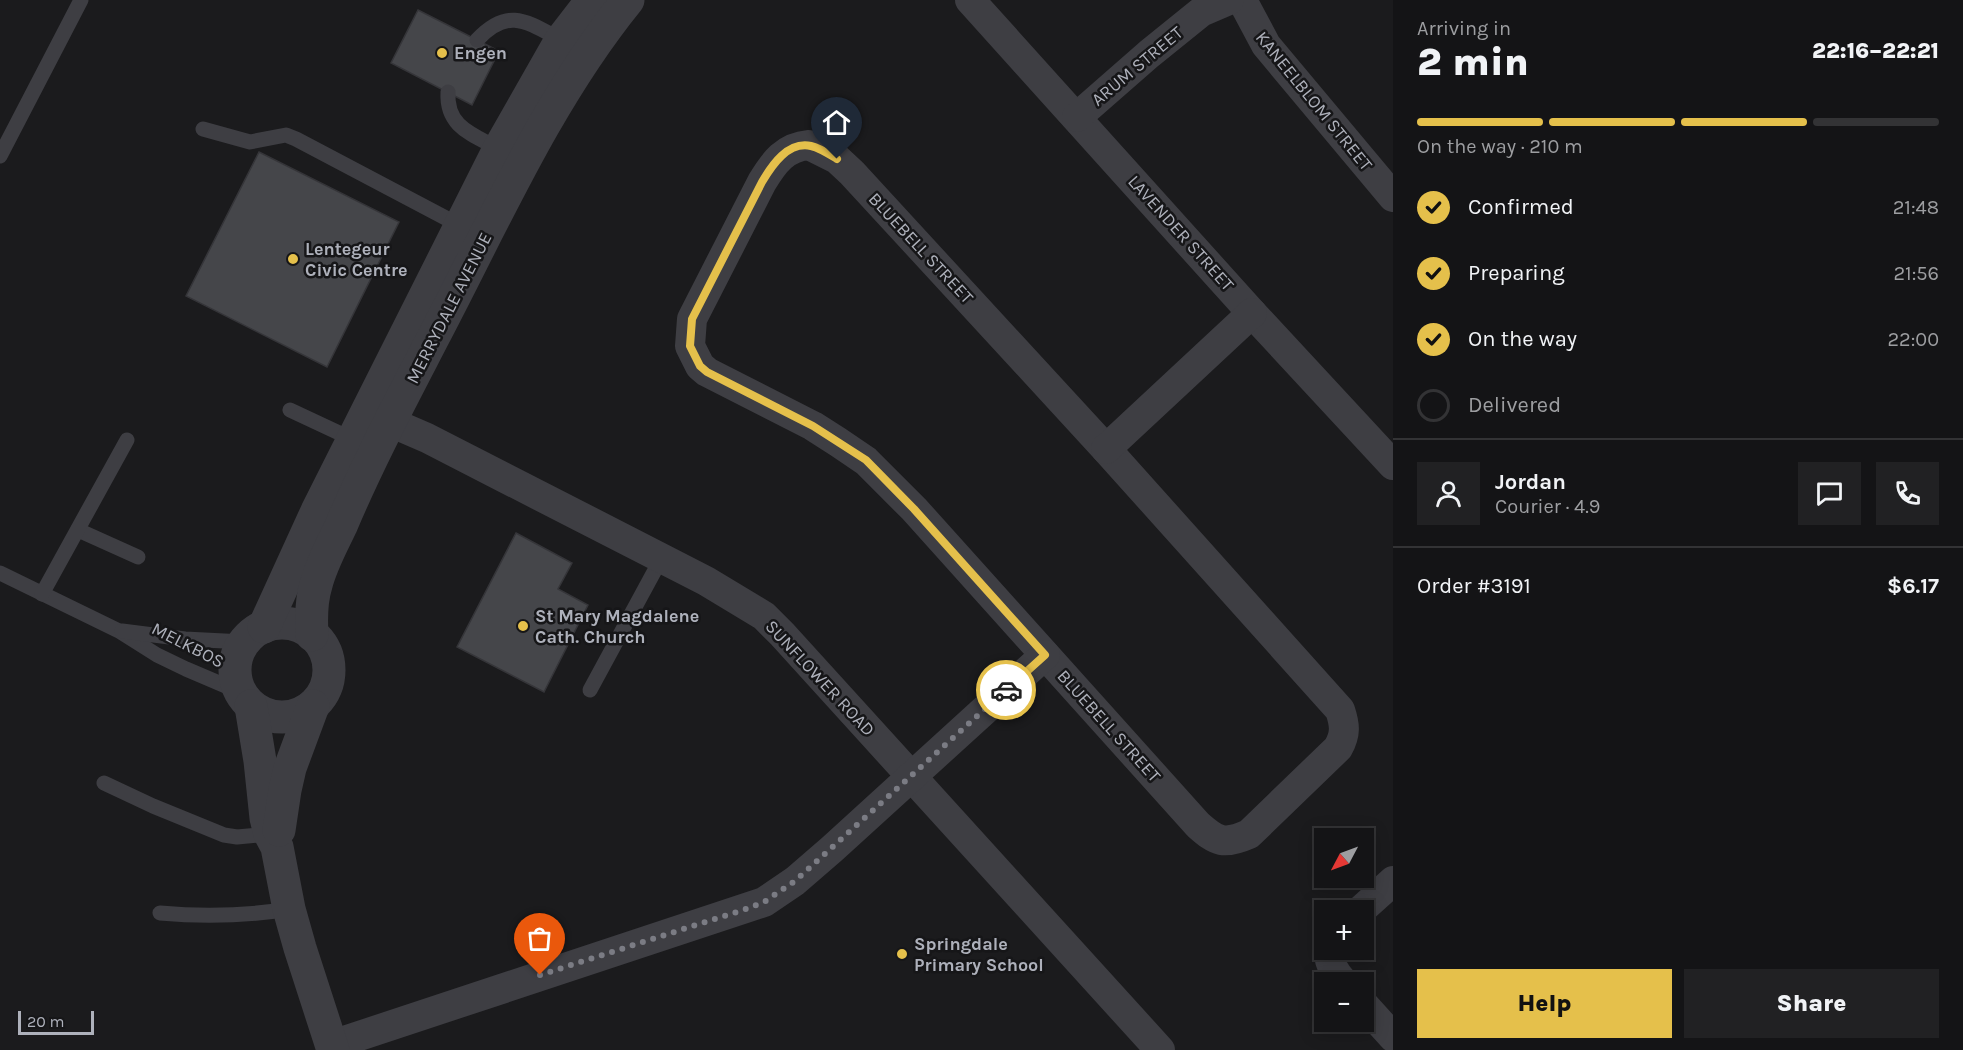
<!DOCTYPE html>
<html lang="en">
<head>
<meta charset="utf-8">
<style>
	body { margin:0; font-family:Karla,sans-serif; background:#212123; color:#f1f3f6; height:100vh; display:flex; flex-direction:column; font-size:22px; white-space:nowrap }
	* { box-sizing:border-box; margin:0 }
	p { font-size:20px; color:#9d9ea1 }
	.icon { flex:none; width:33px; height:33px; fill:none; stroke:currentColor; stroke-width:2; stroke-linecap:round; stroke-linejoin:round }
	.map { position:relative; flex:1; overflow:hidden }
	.side { display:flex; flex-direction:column; background:#141416; width:570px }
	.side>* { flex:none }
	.needle { width:39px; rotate:229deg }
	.fabs { position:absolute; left:1314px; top:828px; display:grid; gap:12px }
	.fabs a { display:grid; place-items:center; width:60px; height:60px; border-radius:0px; background:#141416; box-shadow:0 3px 15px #0003,0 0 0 2px #333335; font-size:30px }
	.scale { position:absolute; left:18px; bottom:15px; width:76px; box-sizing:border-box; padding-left:6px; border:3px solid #aeb1bb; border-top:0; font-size:16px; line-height:21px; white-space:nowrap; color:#aeb1bb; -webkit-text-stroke:4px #161618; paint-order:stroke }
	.pin { position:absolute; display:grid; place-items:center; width:51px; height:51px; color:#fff; margin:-62px -26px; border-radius:50% 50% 50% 0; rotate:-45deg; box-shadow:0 0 6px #0007 }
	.pin .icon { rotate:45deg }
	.courier { position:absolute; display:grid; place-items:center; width:60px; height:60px; margin:-30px; border:4px solid #e5c04b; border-radius:50%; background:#fff; color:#222; box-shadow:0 2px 8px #0007 }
	.overview em { font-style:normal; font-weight:800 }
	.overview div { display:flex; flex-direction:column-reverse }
	.overview { display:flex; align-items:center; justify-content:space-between; height:102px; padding:0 24px }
	h1 { font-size:39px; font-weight:800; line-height:45px }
	.bar { display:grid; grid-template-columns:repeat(4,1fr); gap:9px 6px; align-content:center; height:72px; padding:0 24px }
	.bar i { height:8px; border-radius:4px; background:#333335 }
	.bar .active { background:#e5c04b }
	.bar p { grid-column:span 4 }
	.line { display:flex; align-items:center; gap:15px; padding:0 24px; border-top:2px solid #333335 }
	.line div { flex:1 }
	.round { display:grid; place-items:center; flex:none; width:63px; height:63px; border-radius:0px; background:#212123 }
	ol { padding:0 24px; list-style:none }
	li { display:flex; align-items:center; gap:18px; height:66px }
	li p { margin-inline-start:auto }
	li .icon { padding:6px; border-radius:50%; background:#e5c04b; color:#111; stroke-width:4 }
	li:last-child { color:#9d9ea1 }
	li i { width:33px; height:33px; border:3px solid #333335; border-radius:50% }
	.action { display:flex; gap:12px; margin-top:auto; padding:12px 24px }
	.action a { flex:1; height:69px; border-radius:0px; background:#e5c04b; color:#111; font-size:24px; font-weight:800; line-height:69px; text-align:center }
	.action a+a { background:#212123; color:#f1f3f6 }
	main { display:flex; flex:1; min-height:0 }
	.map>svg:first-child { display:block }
	.building { fill:#45464a; stroke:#353539; stroke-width:1.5 }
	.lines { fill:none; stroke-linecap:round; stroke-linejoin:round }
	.service { stroke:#3e3e43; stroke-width:15 }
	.minor { stroke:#3e3e43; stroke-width:30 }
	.tertiary { stroke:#3e3e43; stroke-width:33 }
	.done { stroke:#7b7c84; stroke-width:6; stroke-dasharray:0 10.8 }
	.route { stroke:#e5c04b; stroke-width:8 }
	.poi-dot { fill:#e5c04b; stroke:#161618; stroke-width:2 }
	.labels { text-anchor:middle; stroke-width:5; stroke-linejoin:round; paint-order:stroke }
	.poi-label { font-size:18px; font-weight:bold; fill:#aeb1bb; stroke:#161618; text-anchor:start }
	.street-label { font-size:18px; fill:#aeb1bb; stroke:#161618 }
</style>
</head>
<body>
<main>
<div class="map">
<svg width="1393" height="1050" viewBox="0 0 1393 1050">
	<rect width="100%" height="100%" fill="#1b1b1d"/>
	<g class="building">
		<path d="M 418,10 L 499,51 L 472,105 L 391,63 Z"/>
		<path d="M 259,152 L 399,222 L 327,367 L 186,296 Z"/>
		<path d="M 516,533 L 572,563 L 558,589 L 588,605 L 544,692 L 457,647 Z"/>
	</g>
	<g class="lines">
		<g class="service">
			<path d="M 477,40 C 508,7 526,21 561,40"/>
			<path d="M 448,92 C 446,127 472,134 499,149"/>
			<path d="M 203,129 L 250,142 L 286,135 L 296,139 L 459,225"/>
			<path d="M 0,156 L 81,0"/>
			<path d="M 290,410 L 352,439"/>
			<path d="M 78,530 L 138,557"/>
			<path d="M 0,573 L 119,631 L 157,655 L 186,669 L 240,692"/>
			<path d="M 42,594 L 127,440"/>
			<path d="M 122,631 L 185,639 L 244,642"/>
			<path d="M 590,690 L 661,559"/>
			<path d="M 104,783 L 153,806 L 224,835 L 237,837 L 270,834"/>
			<path d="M 160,913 C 203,917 246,916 289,909"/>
		</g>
		<g class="minor">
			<path d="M 970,0 L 1252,313 L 1393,465"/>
			<path d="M 1242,0 L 1266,45 L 1393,197"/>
			<path d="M 1077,117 L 1149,54 L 1201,12 L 1229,0"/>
			<path d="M 809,145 L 837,159 L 852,173 L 1106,449 L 1340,710 C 1345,725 1346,734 1338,748 L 1249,834 C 1224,845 1217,842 1198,825 L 914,509 L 866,461 L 838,442 L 813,426 L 707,372 L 700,366 L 690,346 L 692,319 L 762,182 C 774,162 785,147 809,145 Z"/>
			<path d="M 390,422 L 427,438 L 706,581 L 764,616 L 782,634 L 1160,1050"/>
			<path d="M 1106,449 L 1252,313"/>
			<path d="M 1361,910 L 1393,881"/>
			<path d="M 1329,950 C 1328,962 1335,973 1343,982"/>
			<path d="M 1364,1005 L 1393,1037"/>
			<path d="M 332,1045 L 764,902 L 795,881 L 832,849 L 1045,655"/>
		</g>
		<g class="tertiary">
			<circle cx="282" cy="670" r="47"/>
			<path d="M 264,627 L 317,511 L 499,149 L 561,40 L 592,0"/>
			<path d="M 312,635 C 311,618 311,601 316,585 C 321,565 332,545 341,526 C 368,462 401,400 433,338 C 493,224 546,101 628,0"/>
			<path d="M 251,706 L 260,761 L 266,818 L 270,834 L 277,847 L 289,909 L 300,948 L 333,1050"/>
			<path d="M 279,830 L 285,790 L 290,768 L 313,706"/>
		</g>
	</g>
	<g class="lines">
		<path class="done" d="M 540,975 L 746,909 L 764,902 L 795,881 L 1006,690"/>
		<path class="route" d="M 837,159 C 829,154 820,148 811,146 C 788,141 772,165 762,182 L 692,319 L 690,346 L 700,366 L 707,372 L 813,426 L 866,460 L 914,509 L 1045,655 L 1006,690"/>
	</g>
	<g class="poi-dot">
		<circle cx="442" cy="53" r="6"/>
		<circle cx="293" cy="259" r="6"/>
		<circle cx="523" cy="626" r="6"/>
		<circle cx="902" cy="954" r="6"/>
	</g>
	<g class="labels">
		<g class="poi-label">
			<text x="454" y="59">Engen</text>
			<text x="305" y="255">Lentegeur<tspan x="305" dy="21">Civic Centre</tspan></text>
			<text x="535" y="622">St Mary Magdalene<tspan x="535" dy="21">Cath. Church</tspan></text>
			<text x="914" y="950">Springdale<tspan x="914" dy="21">Primary School</tspan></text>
		</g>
		<g class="street-label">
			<text transform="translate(1137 66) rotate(-40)" y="6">ARUM STREET</text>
			<text transform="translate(1314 101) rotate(51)" y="6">KANEELBLOM STREET</text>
			<text transform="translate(1181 233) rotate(48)" y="6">LAVENDER STREET</text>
			<text transform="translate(921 248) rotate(47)" y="6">BLUEBELL STREET</text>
			<text transform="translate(449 308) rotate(-63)" y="6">MERRYDALE AVENUE</text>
			<text transform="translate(188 645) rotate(27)" y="6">MELKBOS</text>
			<text transform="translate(820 678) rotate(47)" y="6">SUNFLOWER ROAD</text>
			<text transform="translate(1109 726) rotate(48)" y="6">BLUEBELL STREET</text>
		</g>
	</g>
</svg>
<div class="fabs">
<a><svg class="needle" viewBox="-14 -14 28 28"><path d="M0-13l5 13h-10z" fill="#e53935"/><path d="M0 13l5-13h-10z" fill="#9d9ea1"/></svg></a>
<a>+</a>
<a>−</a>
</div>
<div class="scale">20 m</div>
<div class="pin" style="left:540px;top:975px;background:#ea580c"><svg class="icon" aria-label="bag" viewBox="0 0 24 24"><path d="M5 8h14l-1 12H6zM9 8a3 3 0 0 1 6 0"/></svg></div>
<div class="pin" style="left:837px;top:159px;background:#1f2937"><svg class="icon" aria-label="home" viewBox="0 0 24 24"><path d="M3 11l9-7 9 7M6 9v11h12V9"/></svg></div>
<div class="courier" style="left:1006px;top:690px"><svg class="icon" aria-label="car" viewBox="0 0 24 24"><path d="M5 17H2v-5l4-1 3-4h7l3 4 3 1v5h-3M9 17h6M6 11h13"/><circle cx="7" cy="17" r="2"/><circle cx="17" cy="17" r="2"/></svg></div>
</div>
<section class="side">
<div class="overview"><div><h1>2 min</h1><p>Arriving in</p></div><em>22:16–22:21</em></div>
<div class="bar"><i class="active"></i><i class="active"></i><i class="active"></i><i></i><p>On the way · 210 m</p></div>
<ol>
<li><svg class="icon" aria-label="check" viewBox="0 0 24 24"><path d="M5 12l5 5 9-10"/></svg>Confirmed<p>21:48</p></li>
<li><svg class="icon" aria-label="check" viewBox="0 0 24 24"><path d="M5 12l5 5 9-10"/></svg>Preparing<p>21:56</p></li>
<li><svg class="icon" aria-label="check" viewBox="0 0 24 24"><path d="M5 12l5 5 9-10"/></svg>On the way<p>22:00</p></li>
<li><i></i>Delivered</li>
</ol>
<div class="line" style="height:108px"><a class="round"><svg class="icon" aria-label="person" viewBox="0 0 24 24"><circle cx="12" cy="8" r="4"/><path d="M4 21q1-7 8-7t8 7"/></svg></a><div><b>Jordan</b><p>Courier · 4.9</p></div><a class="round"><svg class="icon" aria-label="chat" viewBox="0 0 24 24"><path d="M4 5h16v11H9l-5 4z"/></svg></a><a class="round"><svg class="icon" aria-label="phone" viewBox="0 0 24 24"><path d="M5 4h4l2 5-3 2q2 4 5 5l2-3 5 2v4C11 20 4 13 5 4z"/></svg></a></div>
<div class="line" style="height:78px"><div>Order #3191</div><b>$6.17</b></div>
<div class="action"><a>Help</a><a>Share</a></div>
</section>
</main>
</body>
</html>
